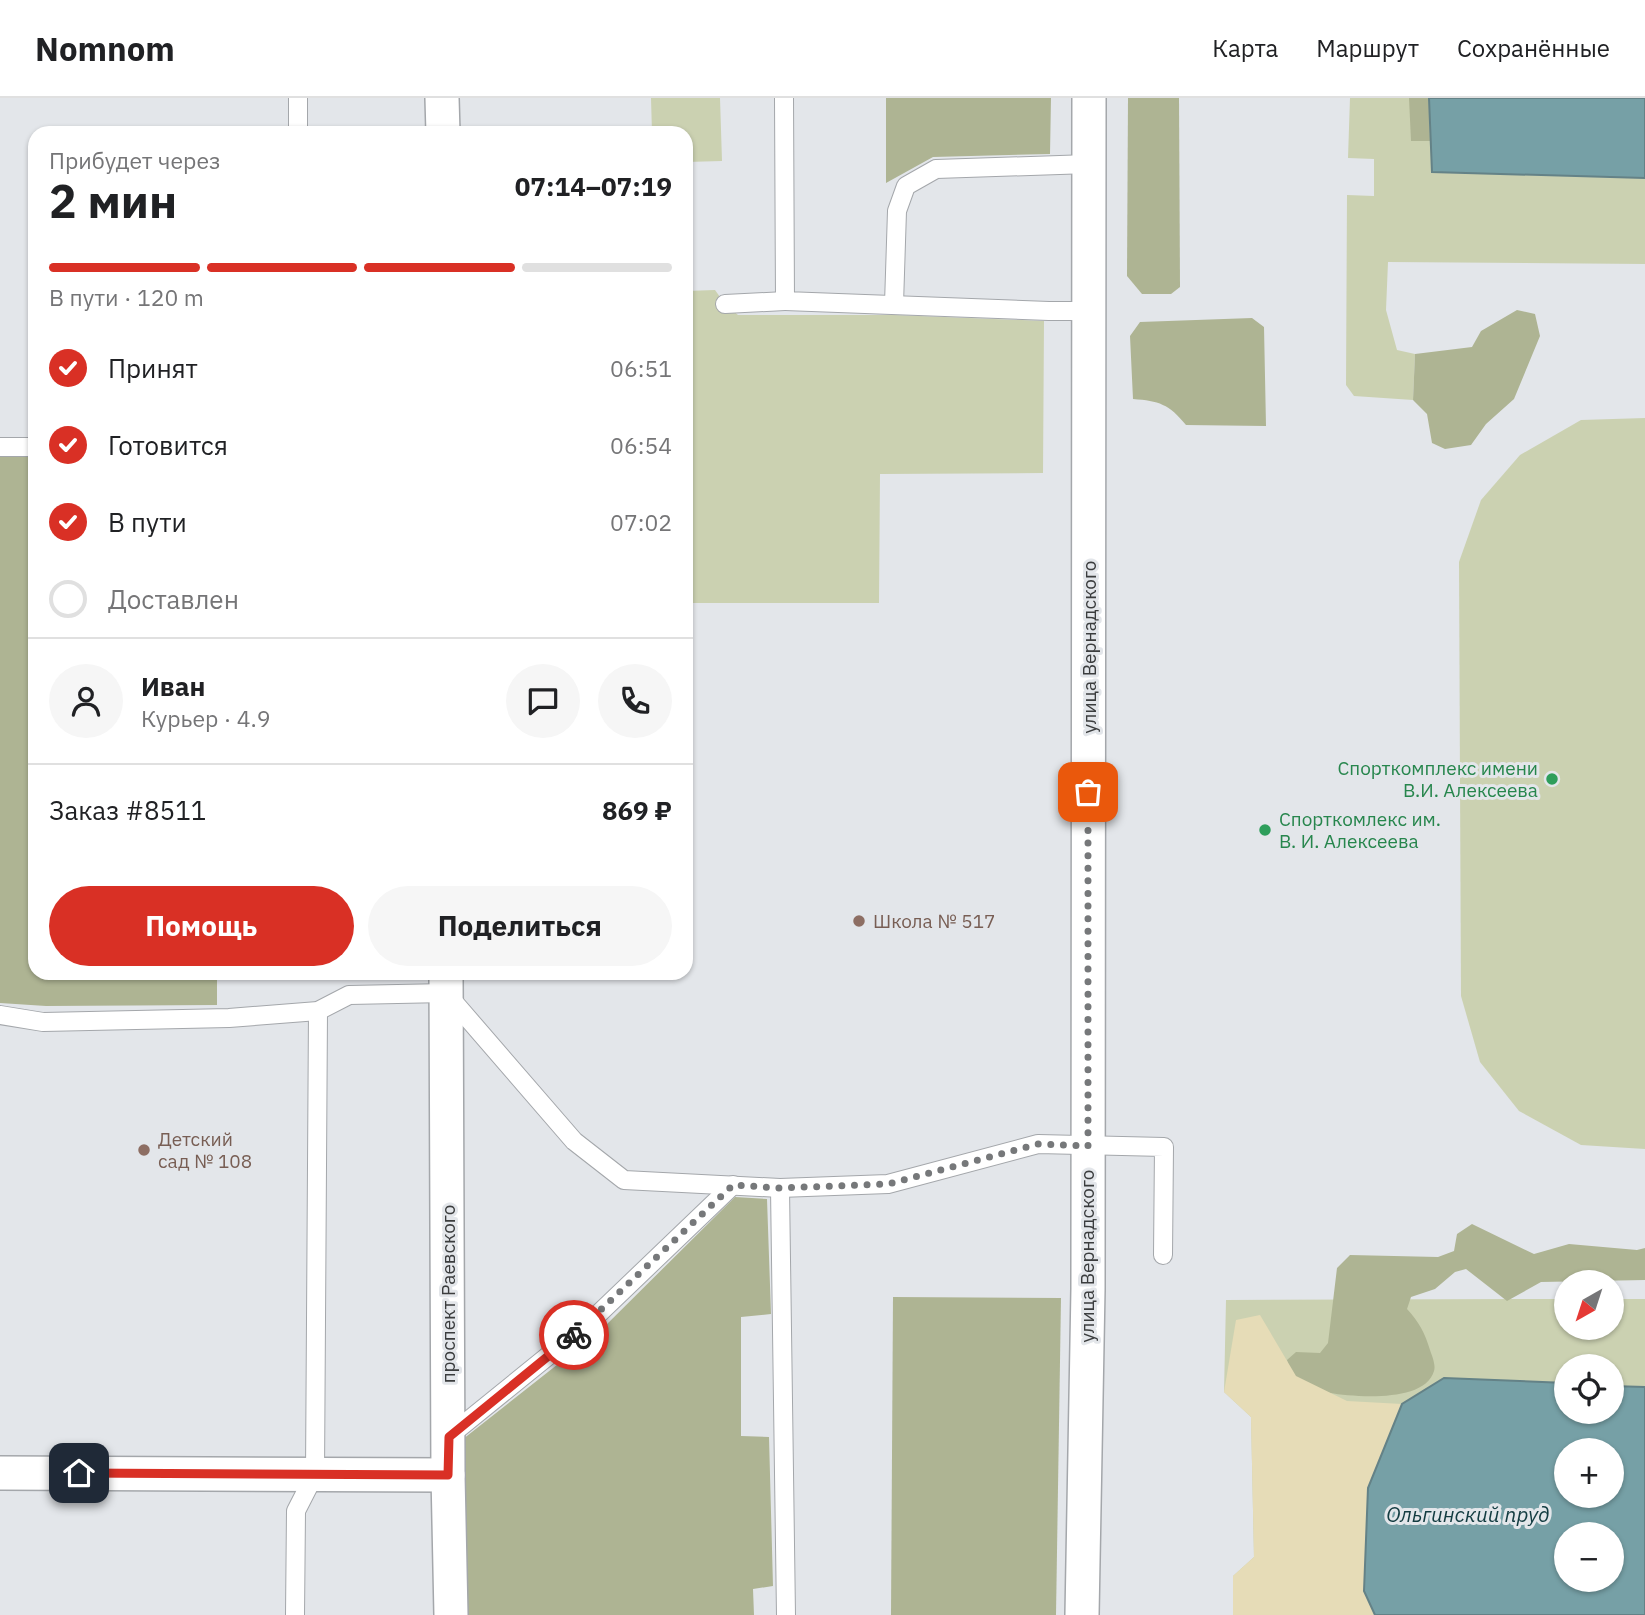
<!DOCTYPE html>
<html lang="ru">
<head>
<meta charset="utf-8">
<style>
	body { margin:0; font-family:"IBM Plex Sans",sans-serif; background:#f6f6f6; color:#202124; height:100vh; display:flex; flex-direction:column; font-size:26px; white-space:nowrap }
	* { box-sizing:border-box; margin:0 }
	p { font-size:23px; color:#757577 }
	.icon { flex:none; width:38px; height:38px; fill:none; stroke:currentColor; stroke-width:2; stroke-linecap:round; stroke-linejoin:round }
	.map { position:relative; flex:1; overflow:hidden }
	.panel { position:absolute; left:28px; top:28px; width:665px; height:854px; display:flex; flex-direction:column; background:#fff; border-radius:21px; box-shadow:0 2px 5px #0004 }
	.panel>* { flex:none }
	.needle { width:46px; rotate:219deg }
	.controls { position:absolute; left:1554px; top:1172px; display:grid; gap:14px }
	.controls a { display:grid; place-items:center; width:70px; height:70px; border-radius:50%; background:#fff; box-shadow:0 2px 5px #0004; font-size:35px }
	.pin { position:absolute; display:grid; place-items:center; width:60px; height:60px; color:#fff; margin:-30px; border-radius:14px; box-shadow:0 4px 10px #0006 }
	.courier { position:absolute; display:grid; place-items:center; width:70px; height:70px; margin:-35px; border:5px solid #d93025; border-radius:50%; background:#fff; color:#222; box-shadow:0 2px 9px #0007 }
	.head em { font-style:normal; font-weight:800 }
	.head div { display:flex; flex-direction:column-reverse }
	.head { display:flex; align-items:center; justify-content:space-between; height:119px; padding:0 21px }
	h1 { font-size:46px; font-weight:800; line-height:52px }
	.bar { display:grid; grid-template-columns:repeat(4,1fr); gap:10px 7px; align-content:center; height:84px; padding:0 21px }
	.bar i { height:9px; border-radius:5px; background:#e0e0e0 }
	.bar .on { background:#d93025 }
	.bar p { grid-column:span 4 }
	.line { display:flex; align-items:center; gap:18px; padding:0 21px; border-top:2px solid #e0e0e0 }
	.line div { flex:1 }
	.round { display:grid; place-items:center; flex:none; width:74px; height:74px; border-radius:37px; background:#f6f6f6 }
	ol { padding:0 21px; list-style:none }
	li { display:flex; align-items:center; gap:21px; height:77px }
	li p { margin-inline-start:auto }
	li .icon { padding:7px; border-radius:50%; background:#d93025; color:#fff; stroke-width:4 }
	li:last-child { color:#757577 }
	li i { width:38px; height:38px; border:4px solid #e0e0e0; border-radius:50% }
	.button { display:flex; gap:14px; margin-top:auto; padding:14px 21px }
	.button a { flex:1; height:80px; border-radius:42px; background:#d93025; color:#fff; font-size:28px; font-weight:800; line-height:80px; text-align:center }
	.button a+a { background:#f6f6f6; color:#202124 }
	header { display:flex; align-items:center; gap:42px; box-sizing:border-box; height:98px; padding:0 35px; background:#fff; border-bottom:2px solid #e0e0e0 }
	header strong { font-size:33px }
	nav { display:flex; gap:38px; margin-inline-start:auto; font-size:24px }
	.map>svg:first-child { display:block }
	.green { fill:#cbd1b1; fill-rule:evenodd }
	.forest { fill:#aeb493 }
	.sand { fill:#e6dcb7 }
	.water { fill:#76a0a6; stroke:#648287; stroke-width:2; fill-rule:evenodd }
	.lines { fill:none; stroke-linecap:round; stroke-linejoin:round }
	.lane-casing { stroke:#a4a7ab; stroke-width:20 }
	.street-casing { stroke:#a4a7ab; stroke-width:36 }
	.lane { stroke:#fff; stroke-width:18 }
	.street { stroke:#fff; stroke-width:33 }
	.done { stroke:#76787a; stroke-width:7; stroke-dasharray:0 12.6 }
	.route { stroke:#d93025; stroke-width:9 }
	.leisure-dot { fill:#2e9e5b; stroke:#e3e6ea; stroke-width:2.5 }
	.education-dot { fill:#8d6e63; stroke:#e3e6ea; stroke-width:2.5 }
	.labels { text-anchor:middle; stroke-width:6; stroke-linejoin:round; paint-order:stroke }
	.street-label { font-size:19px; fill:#3b3d3e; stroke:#e3e6ea }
	.leisure-label { font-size:19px; fill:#27864d; stroke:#e3e6ea; text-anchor:end }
	.education-label { font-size:19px; fill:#785e54; stroke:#e3e6ea; text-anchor:start }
	.water-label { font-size:21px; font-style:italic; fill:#133c41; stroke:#e3e6ea }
</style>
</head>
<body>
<header>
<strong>Nomnom</strong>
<nav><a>Карта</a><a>Маршрут</a><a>Сохранённые</a></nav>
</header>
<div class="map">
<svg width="1645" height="1517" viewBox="0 0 1645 1517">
	<rect width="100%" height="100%" fill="#e3e6ea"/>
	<g class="green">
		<path d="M 651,0 L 720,0 L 722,63 L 686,64 L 686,35 L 652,35 Z"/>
		<path d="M 1350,0 L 1645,0 L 1645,166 L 1388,164 L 1386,212 L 1397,252 L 1415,256 L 1413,302 L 1354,298 L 1346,287 L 1347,97 L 1374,98 L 1374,61 L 1348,60 Z"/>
		<path d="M 715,192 L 725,206 L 738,217 L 895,217 L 1044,223 L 1043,375 L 880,376 L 879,505 L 686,505 L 686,193 Z"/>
		<path d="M 1645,320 L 1645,1051 L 1581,1047 L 1519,1013 L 1480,964 L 1461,898 L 1459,464 L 1481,402 L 1520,357 L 1581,322 Z"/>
		<path d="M 686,517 L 691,517 L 690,632 L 686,632 Z"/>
		<path d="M 1566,1201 L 1566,1230 L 1612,1230 L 1612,1201 L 1645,1201 L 1645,1517 L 1233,1517 L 1233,1478 L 1254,1459 L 1251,1319 L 1224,1294 L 1226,1202 ZM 1566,1269 L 1612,1269 L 1612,1314 L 1566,1314 ZM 1566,1353 L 1612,1353 L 1612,1398 L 1566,1398 ZM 1566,1437 L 1612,1437 L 1612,1482 L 1566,1482 Z"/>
	</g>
	<g class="forest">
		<path d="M 886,0 L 1051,0 L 1050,56 L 933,59 L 886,85 Z"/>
		<path d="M 1128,0 L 1179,0 L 1180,189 L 1171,196 L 1142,196 L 1127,178 Z"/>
		<path d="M 1409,0 L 1429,0 L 1430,43 L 1411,43 Z"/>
		<path d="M 1517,212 L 1535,216 L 1540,238 L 1514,301 L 1486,326 L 1471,347 L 1445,351 L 1432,345 L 1427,316 L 1413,302 L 1415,256 L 1472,249 L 1481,233 Z"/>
		<path d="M 1252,220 L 1264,229 L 1266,328 L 1186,327 C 1169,306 1159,303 1133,301 L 1130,238 L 1140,224 Z"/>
		<path d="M 35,358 L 35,875 L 217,875 L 217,907 L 46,908 L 0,905 L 0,359 Z"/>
		<path d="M 735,1099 L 767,1101 L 771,1216 L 741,1219 L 741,1338 L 769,1339 L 773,1488 L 753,1491 L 754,1517 L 463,1517 L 458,1345 L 600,1233 Z"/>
		<path d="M 1472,1126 L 1534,1156 L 1569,1146 L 1637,1152 L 1645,1150 L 1645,1182 L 1541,1184 L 1507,1203 L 1466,1171 L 1455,1174 L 1435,1191 L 1411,1199 L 1407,1211 C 1419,1224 1425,1235 1430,1252 C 1432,1258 1436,1267 1434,1273 C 1425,1305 1355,1299 1330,1295 C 1318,1293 1305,1289 1293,1285 L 1287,1262 L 1296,1254 L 1320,1255 L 1328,1245 L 1337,1170 L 1350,1157 L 1438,1159 L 1454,1153 L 1457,1136 Z"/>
		<path d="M 893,1199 L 1061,1200 L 1056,1517 L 891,1517 Z"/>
	</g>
	<path class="sand" d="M 1260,1217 L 1296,1278 L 1347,1303 L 1402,1306 L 1368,1390 L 1364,1493 L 1375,1517 L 1233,1517 L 1233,1478 L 1254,1459 L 1251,1319 L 1224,1294 L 1236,1222 Z"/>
	<g class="water">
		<path d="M 1429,0 L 1645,0 L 1645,80 L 1432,74 Z"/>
		<path d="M 1444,1280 L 1566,1285 L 1566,1314 L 1612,1314 L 1612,1288 L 1645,1289 L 1645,1517 L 1375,1517 L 1364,1493 L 1368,1390 L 1402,1306 ZM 1566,1353 L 1612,1353 L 1612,1398 L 1566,1398 ZM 1566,1437 L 1612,1437 L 1612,1482 L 1566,1482 Z"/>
	</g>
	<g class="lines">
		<defs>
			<g id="lane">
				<path d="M 298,0 L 298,35"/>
				<path d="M 784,0 L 785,203 L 1049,213 L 1089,213"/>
				<path d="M 725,206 L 785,203"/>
				<path d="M 894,206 L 897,113 L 906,88 L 936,71 L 1089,66"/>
				<path d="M 0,349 L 35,349"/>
				<path d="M 0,917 L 43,924 L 229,920 L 318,913 L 349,897 L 446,895 L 574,1043 L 624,1082 L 780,1090 L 888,1086 L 1038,1046 L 1164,1049 L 1163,1157"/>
				<path d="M 780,1090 L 786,1517"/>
				<path d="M 448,1339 L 590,1224 L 733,1087"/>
				<path d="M 295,1517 L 296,1413 L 315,1376 L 318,913"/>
			</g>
			<g id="street">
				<path d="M 442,0 L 443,35"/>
				<path d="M 446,875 L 448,1377 L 451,1517"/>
				<path d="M 0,1375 L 448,1377"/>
				<path d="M 1082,1517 L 1088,1191 L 1089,0"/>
			</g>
		</defs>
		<use href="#lane" class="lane-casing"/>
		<use href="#street" class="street-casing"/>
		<use href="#lane" class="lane"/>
		<use href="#street" class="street"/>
	</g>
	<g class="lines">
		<path class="done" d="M 574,1237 L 733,1087 L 780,1090 L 888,1086 L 1038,1046 L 1088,1048 L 1088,694"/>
		<path class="route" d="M 79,1375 L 448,1377 L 449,1339 L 574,1237"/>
	</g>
	<g class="leisure-dot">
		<circle cx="1552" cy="681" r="7"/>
		<circle cx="1265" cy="732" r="7"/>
	</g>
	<g class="education-dot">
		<circle cx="859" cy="823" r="7"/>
		<circle cx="144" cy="1052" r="7"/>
	</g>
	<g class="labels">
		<g class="street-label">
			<text transform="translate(1089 549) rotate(-90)" y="7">улица Вернадского</text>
			<text transform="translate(1087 1158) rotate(-90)" y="7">улица Вернадского</text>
			<text transform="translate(448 1196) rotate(-90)" y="7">проспект Раевского</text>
		</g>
		<g class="leisure-label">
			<text x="1538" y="677">Спорткомплекс имени<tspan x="1538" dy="22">В.И. Алексеева</tspan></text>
			<text x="1279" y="728" text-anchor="start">Спорткомлекс им.<tspan x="1279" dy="22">В. И. Алексеева</tspan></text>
		</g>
		<g class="education-label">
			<text x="873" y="830">Школа № 517</text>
			<text x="158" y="1048">Детский<tspan x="158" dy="22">сад № 108</tspan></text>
		</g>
		<g class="water-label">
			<text x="1468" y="1424">Ольгинский пруд</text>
		</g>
	</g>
</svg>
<div class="controls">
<a><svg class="needle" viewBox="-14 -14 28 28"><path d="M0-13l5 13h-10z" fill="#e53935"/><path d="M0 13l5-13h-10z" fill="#757577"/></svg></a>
<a><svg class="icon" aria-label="locate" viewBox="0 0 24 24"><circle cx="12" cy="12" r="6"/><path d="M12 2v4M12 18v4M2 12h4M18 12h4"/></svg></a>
<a>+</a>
<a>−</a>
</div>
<div class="pin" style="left:1088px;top:694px;background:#ea580c"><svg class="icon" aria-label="bag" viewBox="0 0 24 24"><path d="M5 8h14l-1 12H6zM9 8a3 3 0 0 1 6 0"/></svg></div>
<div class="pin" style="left:79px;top:1375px;background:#1f2937"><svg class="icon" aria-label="home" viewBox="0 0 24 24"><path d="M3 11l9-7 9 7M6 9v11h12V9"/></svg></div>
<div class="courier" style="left:574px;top:1237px"><svg class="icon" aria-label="bike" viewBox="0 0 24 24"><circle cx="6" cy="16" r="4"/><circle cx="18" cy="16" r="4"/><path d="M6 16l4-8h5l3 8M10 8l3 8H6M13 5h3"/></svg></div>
<section class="panel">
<div class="head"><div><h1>2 мин</h1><p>Прибудет через</p></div><em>07:14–07:19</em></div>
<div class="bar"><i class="on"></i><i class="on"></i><i class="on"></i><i></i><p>В пути · 120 m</p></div>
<ol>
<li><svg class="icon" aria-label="check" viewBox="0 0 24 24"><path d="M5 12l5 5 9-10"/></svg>Принят<p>06:51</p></li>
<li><svg class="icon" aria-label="check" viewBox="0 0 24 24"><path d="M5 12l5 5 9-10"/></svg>Готовится<p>06:54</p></li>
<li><svg class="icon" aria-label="check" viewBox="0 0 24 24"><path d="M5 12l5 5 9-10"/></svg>В пути<p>07:02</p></li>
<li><i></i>Доставлен</li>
</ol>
<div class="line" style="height:126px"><a class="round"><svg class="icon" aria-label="person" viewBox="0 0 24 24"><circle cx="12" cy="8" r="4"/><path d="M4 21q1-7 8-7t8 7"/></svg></a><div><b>Иван</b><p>Курьер · 4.9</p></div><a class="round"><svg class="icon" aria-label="chat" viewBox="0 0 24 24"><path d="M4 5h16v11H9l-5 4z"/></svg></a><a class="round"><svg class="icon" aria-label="phone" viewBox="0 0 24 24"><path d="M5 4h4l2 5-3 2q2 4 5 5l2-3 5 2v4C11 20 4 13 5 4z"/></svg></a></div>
<div class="line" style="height:91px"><div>Заказ #8511</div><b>869 ₽</b></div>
<div class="button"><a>Помощь</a><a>Поделиться</a></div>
</section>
</div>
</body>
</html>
